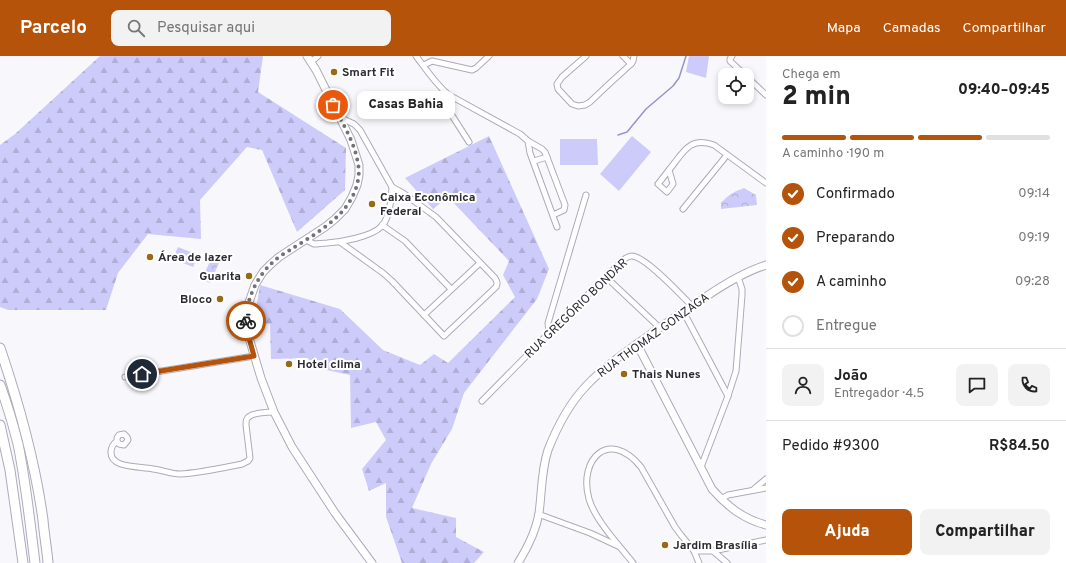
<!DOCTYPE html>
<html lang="pt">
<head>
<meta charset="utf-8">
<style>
	body { margin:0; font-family:Overpass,sans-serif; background:#f2f2f2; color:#222; height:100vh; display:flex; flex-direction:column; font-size:15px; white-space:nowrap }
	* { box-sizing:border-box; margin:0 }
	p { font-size:13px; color:#767676 }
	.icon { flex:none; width:22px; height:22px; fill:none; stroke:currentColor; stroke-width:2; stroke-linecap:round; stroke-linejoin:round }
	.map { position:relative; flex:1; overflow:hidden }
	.panel { display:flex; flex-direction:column; background:#fff; width:300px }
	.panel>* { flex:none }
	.fabs { position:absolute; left:718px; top:12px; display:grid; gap:8px }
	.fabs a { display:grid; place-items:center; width:36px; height:36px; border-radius:8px; background:#fff; box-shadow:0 2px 6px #0003; font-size:20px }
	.pin { position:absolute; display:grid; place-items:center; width:34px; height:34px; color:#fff; margin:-17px; border:2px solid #fff; border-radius:50%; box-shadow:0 1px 4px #0007 }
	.courier { position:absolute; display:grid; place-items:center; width:40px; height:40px; margin:-20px; border:3px solid #b45309; border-radius:50%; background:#fff; color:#222; box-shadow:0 1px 5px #0007 }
	.bubble { position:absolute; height:28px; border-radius:8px; background:#fff; box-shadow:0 2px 6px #0003; font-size:13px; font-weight:800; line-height:28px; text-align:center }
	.headline em { font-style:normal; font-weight:800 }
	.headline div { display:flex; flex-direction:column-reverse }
	.headline { display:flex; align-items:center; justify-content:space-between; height:68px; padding:0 16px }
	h1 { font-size:26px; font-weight:800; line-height:30px }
	.bar { display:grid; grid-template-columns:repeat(4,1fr); gap:6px 4px; align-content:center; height:48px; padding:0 16px }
	.bar i { height:5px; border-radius:3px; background:#e0e0e0 }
	.bar .on { background:#b45309 }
	.bar p { grid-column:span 4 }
	.line { display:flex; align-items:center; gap:10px; padding:0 16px; border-top:1px solid #e0e0e0 }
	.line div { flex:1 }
	.round { display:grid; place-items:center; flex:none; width:42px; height:42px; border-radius:8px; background:#f2f2f2 }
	ol { padding:0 16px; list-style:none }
	li { display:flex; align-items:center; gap:12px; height:44px }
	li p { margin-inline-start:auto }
	li .icon { padding:4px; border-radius:50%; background:#b45309; color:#fff; stroke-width:4 }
	li:last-child { color:#767676 }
	li i { width:22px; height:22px; border:2px solid #e0e0e0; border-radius:50% }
	.action { display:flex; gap:8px; margin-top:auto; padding:8px 16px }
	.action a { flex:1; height:46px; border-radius:8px; background:#b45309; color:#fff; font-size:16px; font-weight:800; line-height:46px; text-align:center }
	.action a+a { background:#f2f2f2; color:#222 }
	header { display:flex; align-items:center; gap:24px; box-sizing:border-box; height:56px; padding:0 20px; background:#b45309; color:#fff }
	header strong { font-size:19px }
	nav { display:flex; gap:22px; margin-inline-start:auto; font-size:14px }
	.search { width:280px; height:36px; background:#f2f2f2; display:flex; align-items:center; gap:10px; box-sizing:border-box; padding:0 14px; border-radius:8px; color:#767676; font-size:15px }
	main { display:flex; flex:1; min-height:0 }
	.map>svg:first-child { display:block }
	.grass { fill:#cdcbfa }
	.forest { fill:url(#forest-firs) }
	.park { fill:url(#park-crowns) }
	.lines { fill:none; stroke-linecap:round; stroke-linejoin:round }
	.stream { stroke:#9693ce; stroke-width:1.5 }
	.street-casing { stroke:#ababbc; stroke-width:7 }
	.secondary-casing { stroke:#ababbc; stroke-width:9 }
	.highway-casing { stroke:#ababbc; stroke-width:11 }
	.street { stroke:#fff; stroke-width:5 }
	.secondary { stroke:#fff; stroke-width:7 }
	.highway { stroke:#fff; stroke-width:9 }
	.done { stroke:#727277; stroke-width:4; stroke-dasharray:0 7.2 }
	.route { stroke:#b45309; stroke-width:5 }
	.poi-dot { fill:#966a17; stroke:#fff; stroke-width:1.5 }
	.labels { text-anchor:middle; stroke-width:4; stroke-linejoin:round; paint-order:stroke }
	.poi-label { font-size:12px; font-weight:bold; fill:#2a2a30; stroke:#fff; text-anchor:start }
	.street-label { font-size:12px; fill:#2a2a30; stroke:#fff }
</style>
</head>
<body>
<header>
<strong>Parcelo</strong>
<div class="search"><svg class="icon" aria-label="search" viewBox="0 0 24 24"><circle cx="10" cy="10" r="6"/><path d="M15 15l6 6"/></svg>Pesquisar aqui</div>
<nav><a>Mapa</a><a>Camadas</a><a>Compartilhar</a></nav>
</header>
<main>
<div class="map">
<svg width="766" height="507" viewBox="0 0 766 507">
	<defs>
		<pattern id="forest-firs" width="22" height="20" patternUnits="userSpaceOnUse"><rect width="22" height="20" fill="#cdcbfa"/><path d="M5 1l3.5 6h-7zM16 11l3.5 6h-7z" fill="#b0aed7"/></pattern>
		<pattern id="park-crowns" width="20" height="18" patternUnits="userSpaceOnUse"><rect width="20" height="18" fill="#cdcbfa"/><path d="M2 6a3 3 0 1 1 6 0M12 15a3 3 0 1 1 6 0" fill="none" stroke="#b0aed7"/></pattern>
	</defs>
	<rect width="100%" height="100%" fill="#f8f8fc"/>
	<g class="grass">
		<path d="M 689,0 L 709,0 L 706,22 L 686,16 Z"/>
		<path d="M 632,80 L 651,96 L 619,135 L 600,118 Z"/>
		<path d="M 560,83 L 597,83 L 598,109 L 560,109 Z"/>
		<path d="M 178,191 L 198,199 L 193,211 L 173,203 Z"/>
	</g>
	<g class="forest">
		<path d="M 100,0 L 263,0 L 258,36 L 346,92 L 345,134 L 297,176 L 262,94 L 247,91 L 200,144 L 201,183 L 148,178 L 118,217 L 106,254 L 8,254 L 0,251 L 0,89 L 15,78 Z"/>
		<path d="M 489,80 L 549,213 L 537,243 L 464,337 L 452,373 L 431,408 L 412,452 L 456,462 L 456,481 L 484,496 L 474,507 L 402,507 L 386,461 L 386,427 L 369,435 L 362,413 L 386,384 L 376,366 L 351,372 L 350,319 L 312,311 L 308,302 L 271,303 L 270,268 L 254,266 L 260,229 L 340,253 L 383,294 L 420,309 L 434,298 L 448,307 L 515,241 L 503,219 L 509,205 L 448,141 L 433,153 L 405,122 Z"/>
	</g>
	<g class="park">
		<path d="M 744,132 L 756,139 L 757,149 L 721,153 L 721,146 L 723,145 C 729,138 736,135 744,132 Z"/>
		<path d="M 211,203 L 219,207 L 210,227 L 202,223 Z"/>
	</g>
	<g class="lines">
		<path class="stream" d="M 618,79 L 627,76 L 646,53 L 673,30 L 679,22 L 686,0"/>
		<defs>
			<g id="street">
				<path d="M 416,0 C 426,13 436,29 449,39 L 520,78 L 528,85 L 530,97 L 557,171"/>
				<path d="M 586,0 L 562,21 L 557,28 L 558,33 L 572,48 L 578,50 L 585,49 L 590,46 L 609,28 L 631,8 L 633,5 L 634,0"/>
				<path d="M 623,0 L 631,8"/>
				<path d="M 732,0 L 730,3 L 730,5 L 745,19"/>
				<path d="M 311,6 L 318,0"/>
				<path d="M 424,9 L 432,5 L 472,14 L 476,12 L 489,0"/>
				<path d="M 747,21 L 766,39"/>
				<path d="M 449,39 C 447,43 445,46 446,50 L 469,86"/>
				<path d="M 339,61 L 354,68 L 360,74 L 392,131"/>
				<path d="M 528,85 L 542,93 L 545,96 L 565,149 L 564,154 L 553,159"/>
				<path d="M 534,105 L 547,101"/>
				<path d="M 669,114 C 683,97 689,80 714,89 L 766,127"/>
				<path d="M 669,114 L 673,128 L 667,136 L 658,128 Z"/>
				<path d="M 683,153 L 727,99"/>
				<path d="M 382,169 L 405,185 L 451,233"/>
				<path d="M 306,184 C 308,185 312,187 314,188 C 318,188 323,187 327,187 C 342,186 371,181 382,170 C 389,162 392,142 392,131"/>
				<path d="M 340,186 L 383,217 L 392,225 L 444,280 L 496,231 C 498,227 497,226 495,222 L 436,161 L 403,137 L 392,131"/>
				<path d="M 606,221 L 660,272"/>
				<path d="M 683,255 L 728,340"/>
				<path d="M 424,259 L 480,207"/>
				<path d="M 549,277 L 548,267 L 586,139"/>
				<path d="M 125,321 L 254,300"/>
				<path d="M 482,345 L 549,277 L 621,206 C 624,203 628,200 632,200 C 645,200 681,239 692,250"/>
				<path d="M 117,385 L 119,388 L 124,389 L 128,384 L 127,381 L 124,378 L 119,379 L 117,382 L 117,385 C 113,388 111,391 111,396 C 110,413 142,410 153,413 C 162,414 171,418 180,418 C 200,417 222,412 242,408 L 248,405 L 250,402 L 246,369 C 246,365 246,362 250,360 C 254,357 268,356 274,356"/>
				<path d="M 701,411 L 728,340 L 736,315 L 742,239 L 742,233 L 738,221"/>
				<path d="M 753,434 L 766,423"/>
				<path d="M 721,443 L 728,439 L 766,432"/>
				<path d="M 538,458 L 590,477 L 618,490"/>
				<path d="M 694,495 L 713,495 L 766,484"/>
				<path d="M 713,495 L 727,507"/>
				<path d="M 633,507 C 619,489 595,464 589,443 C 578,403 609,372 641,411 L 675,471 L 681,479 L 694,495 L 699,507"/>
			</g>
			<g id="secondary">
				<path d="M 307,0 L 316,14 L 351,84 L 359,109 L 359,119 L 357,129 L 352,141 L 345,153 L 335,163 L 325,171 L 279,201 L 271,208 L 263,216 L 255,229 L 247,252 L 246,263 L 247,275 L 261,322 L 274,356 L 292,391 L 335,457 L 372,507"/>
				<path d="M 637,288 L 712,433 C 727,450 743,463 766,469"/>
				<path d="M 518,507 C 528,491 536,475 539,457 C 542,436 541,415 548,394 C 557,371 569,348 586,330 C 606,309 631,292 655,275 C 672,263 689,251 707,240 C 726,227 744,216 766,209"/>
			</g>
			<g id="highway">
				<path d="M 0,292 C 19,348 35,405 43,464 C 44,478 47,493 48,507"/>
				<path d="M 0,329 C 7,348 13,368 18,388 C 26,427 30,467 35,507"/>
				<path d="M 0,369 L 10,414 L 23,507"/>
			</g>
		</defs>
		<use href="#street" class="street-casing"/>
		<use href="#secondary" class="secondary-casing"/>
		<use href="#highway" class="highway-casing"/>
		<use href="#street" class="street"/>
		<use href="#secondary" class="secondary"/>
		<use href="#highway" class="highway"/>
	</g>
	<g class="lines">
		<path class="done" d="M 246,265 C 246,245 256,222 271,208 C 277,201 286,197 293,192 C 317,177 344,162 355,135 C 358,127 360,117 358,108 C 355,87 343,68 333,49"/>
		<path class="route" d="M 142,318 L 254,300 L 247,275 L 246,265"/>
	</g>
	<g class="poi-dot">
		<circle cx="334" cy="16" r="4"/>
		<circle cx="372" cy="148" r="4"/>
		<circle cx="150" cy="201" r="4"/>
		<circle cx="249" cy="220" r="4"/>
		<circle cx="220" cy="243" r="4"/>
		<circle cx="289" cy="308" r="4"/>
		<circle cx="624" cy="318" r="4"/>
		<circle cx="665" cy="489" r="4"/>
	</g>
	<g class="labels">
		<g class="poi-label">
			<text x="342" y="20">Smart Fit</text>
			<text x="380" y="145">Caixa Econômica<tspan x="380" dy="14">Federal</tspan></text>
			<text x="158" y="205">Área de lazer</text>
			<text x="241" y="224" text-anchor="end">Guarita</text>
			<text x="212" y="247" text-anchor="end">Bloco</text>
			<text x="297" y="312">Hotel clima</text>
			<text x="632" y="322">Thais Nunes</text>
			<text x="673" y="493">Jardim Brasília</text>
		</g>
		<g class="street-label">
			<text transform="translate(576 252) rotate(-44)" y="4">RUA GREGÓRIO BONDAR</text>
			<text transform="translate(653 279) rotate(-36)" y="4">RUA THOMAZ GONZAGA</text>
		</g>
	</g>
</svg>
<div class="fabs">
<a><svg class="icon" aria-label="locate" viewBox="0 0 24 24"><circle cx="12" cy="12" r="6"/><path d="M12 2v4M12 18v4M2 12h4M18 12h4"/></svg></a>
</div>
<div class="pin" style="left:333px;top:49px;background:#ea580c"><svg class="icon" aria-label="bag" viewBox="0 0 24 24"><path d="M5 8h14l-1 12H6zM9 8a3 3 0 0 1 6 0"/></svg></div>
<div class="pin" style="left:142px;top:318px;background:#1f2937"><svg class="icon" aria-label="home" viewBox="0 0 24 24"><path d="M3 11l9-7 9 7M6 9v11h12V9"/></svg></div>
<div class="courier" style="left:246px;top:265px"><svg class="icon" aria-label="bike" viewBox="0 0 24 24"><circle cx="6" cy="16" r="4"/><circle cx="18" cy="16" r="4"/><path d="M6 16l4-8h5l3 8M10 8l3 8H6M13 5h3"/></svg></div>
<div class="bubble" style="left:357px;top:35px;width:98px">Casas Bahia</div>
</div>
<section class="panel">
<div class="headline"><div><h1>2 min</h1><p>Chega em</p></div><em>09:40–09:45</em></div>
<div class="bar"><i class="on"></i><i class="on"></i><i class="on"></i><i></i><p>A caminho · 190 m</p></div>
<ol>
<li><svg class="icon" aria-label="check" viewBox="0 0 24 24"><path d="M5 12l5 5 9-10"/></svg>Confirmado<p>09:14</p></li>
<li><svg class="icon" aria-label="check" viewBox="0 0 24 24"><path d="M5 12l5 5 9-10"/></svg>Preparando<p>09:19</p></li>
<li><svg class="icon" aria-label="check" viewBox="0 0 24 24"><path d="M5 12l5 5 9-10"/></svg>A caminho<p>09:28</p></li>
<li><i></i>Entregue</li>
</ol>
<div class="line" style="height:72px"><a class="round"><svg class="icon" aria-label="person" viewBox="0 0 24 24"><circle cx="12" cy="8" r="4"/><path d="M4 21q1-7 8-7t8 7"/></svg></a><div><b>João</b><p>Entregador · 4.5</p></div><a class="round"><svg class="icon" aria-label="chat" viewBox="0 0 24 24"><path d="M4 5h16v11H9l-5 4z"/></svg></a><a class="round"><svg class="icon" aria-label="phone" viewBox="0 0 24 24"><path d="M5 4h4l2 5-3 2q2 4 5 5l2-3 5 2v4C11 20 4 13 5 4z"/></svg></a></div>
<div class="line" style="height:52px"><div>Pedido #9300</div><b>R$84.50</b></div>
<div class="action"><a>Ajuda</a><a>Compartilhar</a></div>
</section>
</main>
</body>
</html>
